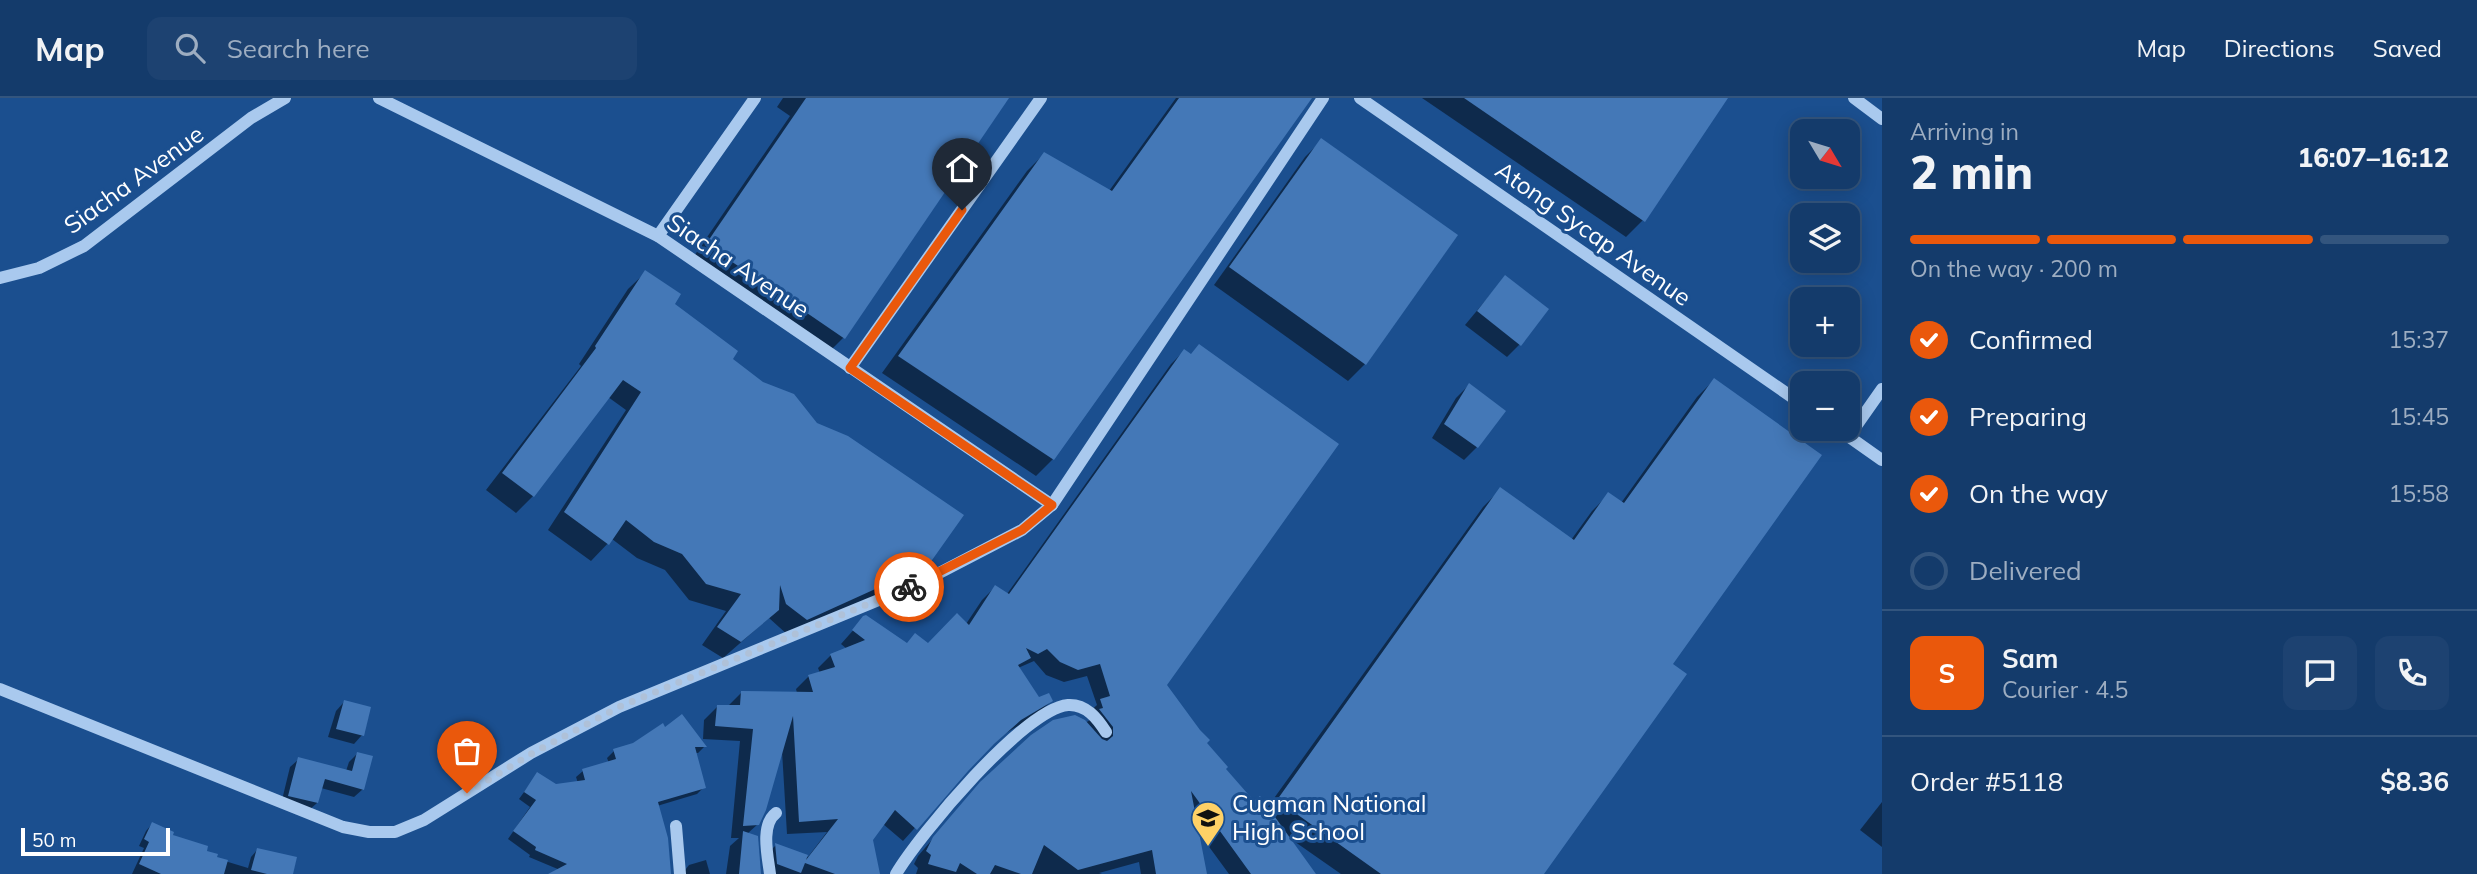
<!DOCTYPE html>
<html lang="en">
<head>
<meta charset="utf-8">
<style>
	body { margin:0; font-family:Mulish,sans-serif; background:#1d4271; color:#f1f3f6; height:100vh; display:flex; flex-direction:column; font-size:26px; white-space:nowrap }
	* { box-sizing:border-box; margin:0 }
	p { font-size:23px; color:#9dadc1 }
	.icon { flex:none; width:38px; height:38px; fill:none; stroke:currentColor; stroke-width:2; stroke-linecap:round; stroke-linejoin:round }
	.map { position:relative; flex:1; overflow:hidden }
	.drawer { display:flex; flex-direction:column; background:#143b6b; width:595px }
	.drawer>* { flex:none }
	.needle { width:46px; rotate:128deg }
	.tools { position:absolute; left:1790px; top:21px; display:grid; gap:14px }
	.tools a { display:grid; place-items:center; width:70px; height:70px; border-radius:14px; background:#143b6b; box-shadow:0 4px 18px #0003,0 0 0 2px #33557e; font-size:35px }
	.scale { position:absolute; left:21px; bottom:18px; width:149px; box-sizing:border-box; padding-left:7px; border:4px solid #fff; border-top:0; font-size:19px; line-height:24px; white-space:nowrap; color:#fff; -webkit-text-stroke:5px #1b4f8f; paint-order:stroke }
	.pin { position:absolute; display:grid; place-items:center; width:60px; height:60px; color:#fff; margin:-72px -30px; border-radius:50% 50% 50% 0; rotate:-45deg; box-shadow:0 0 7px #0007 }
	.pin .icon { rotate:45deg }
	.courier { position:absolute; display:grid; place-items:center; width:70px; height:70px; margin:-35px; border:5px solid #ea580c; border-radius:50%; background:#fff; color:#222; box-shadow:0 2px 9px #0007 }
	.head em { font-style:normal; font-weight:800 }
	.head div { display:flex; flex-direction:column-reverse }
	.head { display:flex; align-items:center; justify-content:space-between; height:119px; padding:0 28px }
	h1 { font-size:46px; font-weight:800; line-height:52px }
	.bar { display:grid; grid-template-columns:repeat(4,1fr); gap:10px 7px; align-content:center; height:84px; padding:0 28px }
	.bar i { height:9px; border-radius:5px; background:#33557e }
	.bar .current { background:#ea580c }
	.bar p { grid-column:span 4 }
	.line { display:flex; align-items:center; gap:18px; padding:0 28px; border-top:2px solid #33557e }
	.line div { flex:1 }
	.round { display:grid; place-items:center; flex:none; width:74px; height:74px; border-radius:14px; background:#1d4271 }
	ol { padding:0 28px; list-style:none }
	li { display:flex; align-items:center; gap:21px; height:77px }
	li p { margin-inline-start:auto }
	li .icon { padding:7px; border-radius:50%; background:#ea580c; color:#fff; stroke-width:4 }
	li:last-child { color:#9dadc1 }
	li i { width:38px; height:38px; border:4px solid #33557e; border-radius:50% }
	header { display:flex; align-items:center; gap:42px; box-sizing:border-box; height:98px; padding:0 35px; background:#143b6b; border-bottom:2px solid #33557e }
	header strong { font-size:33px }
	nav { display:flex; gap:38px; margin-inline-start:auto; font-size:24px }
	.search { width:490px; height:63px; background:#1d4271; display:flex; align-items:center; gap:18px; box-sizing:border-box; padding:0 24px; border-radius:14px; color:#9dadc1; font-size:26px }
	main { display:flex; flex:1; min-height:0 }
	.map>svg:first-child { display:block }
	.shadow { fill:#0007 }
	.building { fill:#4478b7 }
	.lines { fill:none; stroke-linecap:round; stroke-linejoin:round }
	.minor { stroke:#a9c9ee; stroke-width:12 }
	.done { stroke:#afc1d8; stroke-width:7; stroke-dasharray:0 12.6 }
	.route { stroke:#ea580c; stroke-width:9 }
	.labels { text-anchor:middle; stroke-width:6; stroke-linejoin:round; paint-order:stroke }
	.street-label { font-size:24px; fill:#fff; stroke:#1b4f8f }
	.poi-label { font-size:24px; fill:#fff; stroke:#1b4f8f; text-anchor:start }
</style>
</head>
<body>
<header>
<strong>Map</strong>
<div class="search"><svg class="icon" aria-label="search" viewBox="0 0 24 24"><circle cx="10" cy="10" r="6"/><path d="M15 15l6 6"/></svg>Search here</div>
<nav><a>Map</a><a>Directions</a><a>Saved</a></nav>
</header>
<main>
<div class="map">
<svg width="1882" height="776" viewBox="0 0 1882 776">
	<rect width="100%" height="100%" fill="#1b4f8f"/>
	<g class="shadow">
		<path d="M 783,0 L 1006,0 L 844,239 L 827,256 L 690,164 L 790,18 L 777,9 Z"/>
		<path d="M 1176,0 L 1310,0 L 1053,361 L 1036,378 L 882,275 L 1027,73 L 1044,56 L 1109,93 Z"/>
		<path d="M 1422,0 L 1726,0 L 1643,122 L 1626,139 Z"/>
		<path d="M 1322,42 L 1365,266 L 1348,283 L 1214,187 L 1305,59 Z"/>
		<path d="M 645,175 L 672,207 L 731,261 L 924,471 L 906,489 L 789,538 L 769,520 L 723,560 L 702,547 L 726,513 L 689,502 L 665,472 L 637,460 L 612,441 L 591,463 L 548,432 L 626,312 L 608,299 L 533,398 L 516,415 L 486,392 L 581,268 L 579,266 L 628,191 Z"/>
		<path d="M 1505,179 L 1520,246 L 1507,259 L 1465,227 Z"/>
		<path d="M 1184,253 L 1165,587 L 1223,671 L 1254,706 L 1267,710 L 1483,409 L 1500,392 L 1571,442 L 1592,413 L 1609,396 L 1621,405 L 1697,299 L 1714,282 L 1671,566 L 1542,776 L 1341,776 L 1288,739 L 1314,776 L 1229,776 L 1196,731 L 1203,776 L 1141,776 L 1139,764 L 1099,775 L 1102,776 L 916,776 L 918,770 L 914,766 L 918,758 L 968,700 L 1090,622 L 1088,615 L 1097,607 L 1087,578 L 1064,584 L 1046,577 L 1034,563 L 1018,570 L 1039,602 L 1051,603 L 1038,616 L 1006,635 L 980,658 L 903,743 L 883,726 L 871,742 L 879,776 L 765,776 L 763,760 L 776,747 L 808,759 L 827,734 L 787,736 L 782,653 L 758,726 L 747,736 L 760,776 L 726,776 L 730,748 L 739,740 L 731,740 L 740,643 L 703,641 L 704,622 L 717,609 L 728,608 L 741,595 L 797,595 L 796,591 L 809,578 L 820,575 L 818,570 L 831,557 L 847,551 L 841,546 L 864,520 L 906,547 L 928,547 L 966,526 L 982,502 L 995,489 L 1007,496 L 1171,266 Z"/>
		<path d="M 1469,287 L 1477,349 L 1464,362 L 1432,340 L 1456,300 Z"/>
		<path d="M 344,604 L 362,637 L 354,646 L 328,639 L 336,613 Z"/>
		<path d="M 665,631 L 704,649 L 698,655 L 695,655 L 704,689 L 697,696 L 657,708 L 670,776 L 552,776 L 560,772 L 529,759 L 530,757 L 508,741 L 530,709 L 519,701 L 537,676 L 555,687 L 578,685 L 576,679 L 583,673 L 609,665 L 607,660 L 614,653 L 633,647 Z"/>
		<path d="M 357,656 L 363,691 L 354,699 L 321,690 L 317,705 L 308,713 L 281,706 L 290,669 L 299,661 L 346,673 L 349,664 Z"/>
		<path d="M 1882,704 L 1882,749 L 1860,732 Z"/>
		<path d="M 152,726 L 215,760 L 248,770 L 251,759 L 257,752 L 291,776 L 132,776 L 144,750 L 139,748 L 146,733 Z"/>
		<path d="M 706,762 L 710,776 L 682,776 L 689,767 Z"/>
	</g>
	<g class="building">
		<path d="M 806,0 L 1009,0 L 845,241 L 706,146 Z"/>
		<path d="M 1179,0 L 1312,0 L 1054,362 L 898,258 L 1044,54 L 1112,93 Z"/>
		<path d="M 1464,0 L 1728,0 L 1645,124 Z"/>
		<path d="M 1321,40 L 1458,137 L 1366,267 L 1229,169 Z"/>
		<path d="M 645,172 L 681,196 L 675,206 L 738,253 L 733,261 L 763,284 L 794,296 L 817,325 L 848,338 L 964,417 L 925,472 L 919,476 L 915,473 L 807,522 L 786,506 L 780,487 L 779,512 L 741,544 L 717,529 L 741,496 L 706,486 L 682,456 L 654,444 L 626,422 L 609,447 L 564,414 L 641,294 L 623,282 L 534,399 L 502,375 L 596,250 L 595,248 Z"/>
		<path d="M 1505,177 L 1549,211 L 1521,248 L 1477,213 Z"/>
		<path d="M 1199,246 L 1339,346 L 1167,587 L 1200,632 L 1210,642 L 1207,645 L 1228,669 L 1226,671 L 1254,703 L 1260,698 L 1316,776 L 1251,776 L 1191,693 L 1207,776 L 1156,776 L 1152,752 L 1078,772 L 1044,747 L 1032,776 L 1021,776 L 995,767 L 990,776 L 977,776 L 960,765 L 956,774 L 928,766 L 931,757 L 926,753 L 933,739 L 980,684 L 1031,637 L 1053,622 L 1075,617 L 1085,622 L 1102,641 L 1107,643 L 1113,638 L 1113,629 L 1099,611 L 1103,610 L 1100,601 L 1110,598 L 1100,566 L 1078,572 L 1060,564 L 1047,551 L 1038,556 L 1026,550 L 1031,560 L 1018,567 L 1039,599 L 1049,595 L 1053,603 L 1021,622 L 994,646 L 968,673 L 917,732 L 895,712 L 873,742 L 880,776 L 835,776 L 805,765 L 801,775 L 777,766 L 775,745 L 808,757 L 806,762 L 838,721 L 799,724 L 793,618 L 766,712 L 759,727 L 743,728 L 753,631 L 715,628 L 717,607 L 740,607 L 741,593 L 813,594 L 808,577 L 835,569 L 830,556 L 865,542 L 852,532 L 863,518 L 866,517 L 907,545 L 915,535 L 928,545 L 957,515 L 969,527 L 995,487 L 1009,496 L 1184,251 L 1191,256 Z"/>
		<path d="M 1714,280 L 1822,357 L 1673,566 L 1687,576 L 1544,776 L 1381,776 L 1277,702 L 1500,389 L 1574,442 L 1608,394 L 1624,405 Z"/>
		<path d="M 1469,285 L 1506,313 L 1478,350 L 1444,326 Z"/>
		<path d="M 344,602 L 371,609 L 364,638 L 336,631 Z"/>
		<path d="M 682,616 L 707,649 L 695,649 L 706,690 L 658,704 L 668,740 L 671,776 L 548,776 L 567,766 L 535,752 L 536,749 L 513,733 L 536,702 L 524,694 L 537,674 L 556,686 L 585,682 L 582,671 L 616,661 L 613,651 L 633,645 L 663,625 L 665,629 Z"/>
		<path d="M 357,654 L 373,658 L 364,692 L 325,681 L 318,705 L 288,698 L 298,659 L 352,673 Z"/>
		<path d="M 152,724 L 174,734 L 173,737 L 208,748 L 207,753 L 218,756 L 217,759 L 228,762 L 224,776 L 161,776 L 139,766 L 149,744 L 144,741 Z"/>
		<path d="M 743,733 L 758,738 L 761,776 L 739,776 Z"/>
		<path d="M 257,750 L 297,759 L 293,776 L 267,776 L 251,772 Z"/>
	</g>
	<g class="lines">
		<g class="minor">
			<path d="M 379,0 L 658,138 L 1052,407"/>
			<path d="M 1360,0 L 1802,306"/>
			<path d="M 1854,0 L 1882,21"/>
			<path d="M 658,138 L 755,0"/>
			<path d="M 0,180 L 39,170 L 84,148 L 251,20 L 285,0"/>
			<path d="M 850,270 L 1041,0"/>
			<path d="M 1838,331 L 1882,362"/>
			<path d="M 1849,338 L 1882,291"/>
			<path d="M 0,591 L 343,729 L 369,734 L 395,734 L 424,722 L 531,655 L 619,609 L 920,485 L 1022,432 L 1052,407 L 1323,0"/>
			<path d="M 676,728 L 680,776"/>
			<path d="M 770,776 C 768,759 760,727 776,715"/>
			<path d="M 896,776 C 919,737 1024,611 1068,607 C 1086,606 1097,620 1106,634"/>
		</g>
	</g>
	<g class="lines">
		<path class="done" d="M 467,695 L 531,656 L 619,609 L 909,489"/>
		<path class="route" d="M 909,489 L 1022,432 L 1052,407 L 850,270 L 962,112"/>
	</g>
	<defs>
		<symbol id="school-pin" viewBox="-11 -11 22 30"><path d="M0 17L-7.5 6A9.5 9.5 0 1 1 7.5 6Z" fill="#ffd166" stroke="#1b4f8f"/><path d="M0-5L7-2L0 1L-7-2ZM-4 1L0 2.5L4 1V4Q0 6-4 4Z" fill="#111"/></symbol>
	</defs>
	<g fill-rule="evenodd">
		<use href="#school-pin" x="1189" y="701" width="38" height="52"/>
	</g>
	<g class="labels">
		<g class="street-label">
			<text transform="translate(134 82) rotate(-36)" y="8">Siacha Avenue</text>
			<text transform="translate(1593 136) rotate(35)" y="8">Atong Sycap Avenue</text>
			<text transform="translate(738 168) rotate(34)" y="8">Siacha Avenue</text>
		</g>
		<g class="poi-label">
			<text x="1232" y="714">Cugman National<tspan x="1232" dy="28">High School</tspan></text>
		</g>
	</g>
</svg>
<div class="tools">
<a><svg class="needle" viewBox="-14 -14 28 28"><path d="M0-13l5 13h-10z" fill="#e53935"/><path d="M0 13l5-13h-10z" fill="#9dadc1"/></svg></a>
<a><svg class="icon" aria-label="layers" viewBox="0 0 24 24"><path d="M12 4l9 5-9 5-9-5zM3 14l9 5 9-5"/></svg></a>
<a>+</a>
<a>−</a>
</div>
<div class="scale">50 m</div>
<div class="pin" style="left:467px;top:695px;background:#ea580c"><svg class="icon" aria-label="bag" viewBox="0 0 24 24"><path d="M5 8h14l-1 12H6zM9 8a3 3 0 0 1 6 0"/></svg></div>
<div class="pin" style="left:962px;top:112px;background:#1f2937"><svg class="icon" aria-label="home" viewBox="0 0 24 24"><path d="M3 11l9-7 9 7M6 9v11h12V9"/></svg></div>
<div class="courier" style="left:909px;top:489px"><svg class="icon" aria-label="bike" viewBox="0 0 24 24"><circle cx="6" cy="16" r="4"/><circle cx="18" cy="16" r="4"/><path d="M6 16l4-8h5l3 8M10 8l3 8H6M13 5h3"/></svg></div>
</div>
<section class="drawer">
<div class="head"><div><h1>2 min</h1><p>Arriving in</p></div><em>16:07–16:12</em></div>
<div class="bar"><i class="current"></i><i class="current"></i><i class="current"></i><i></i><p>On the way · 200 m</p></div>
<ol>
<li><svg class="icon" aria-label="check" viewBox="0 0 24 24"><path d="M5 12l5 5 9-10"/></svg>Confirmed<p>15:37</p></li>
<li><svg class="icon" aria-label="check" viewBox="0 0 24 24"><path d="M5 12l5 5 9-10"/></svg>Preparing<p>15:45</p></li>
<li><svg class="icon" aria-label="check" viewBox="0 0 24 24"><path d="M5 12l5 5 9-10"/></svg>On the way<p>15:58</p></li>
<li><i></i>Delivered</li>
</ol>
<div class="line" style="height:126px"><b class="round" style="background:#ea580c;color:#fff">S</b><div><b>Sam</b><p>Courier · 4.5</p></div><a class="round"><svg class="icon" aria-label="chat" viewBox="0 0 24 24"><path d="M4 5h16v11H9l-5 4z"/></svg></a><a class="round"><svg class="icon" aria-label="phone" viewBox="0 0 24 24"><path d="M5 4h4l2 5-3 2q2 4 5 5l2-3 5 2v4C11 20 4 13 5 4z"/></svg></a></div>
<div class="line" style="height:91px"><div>Order #5118</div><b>$8.36</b></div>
</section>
</main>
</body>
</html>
